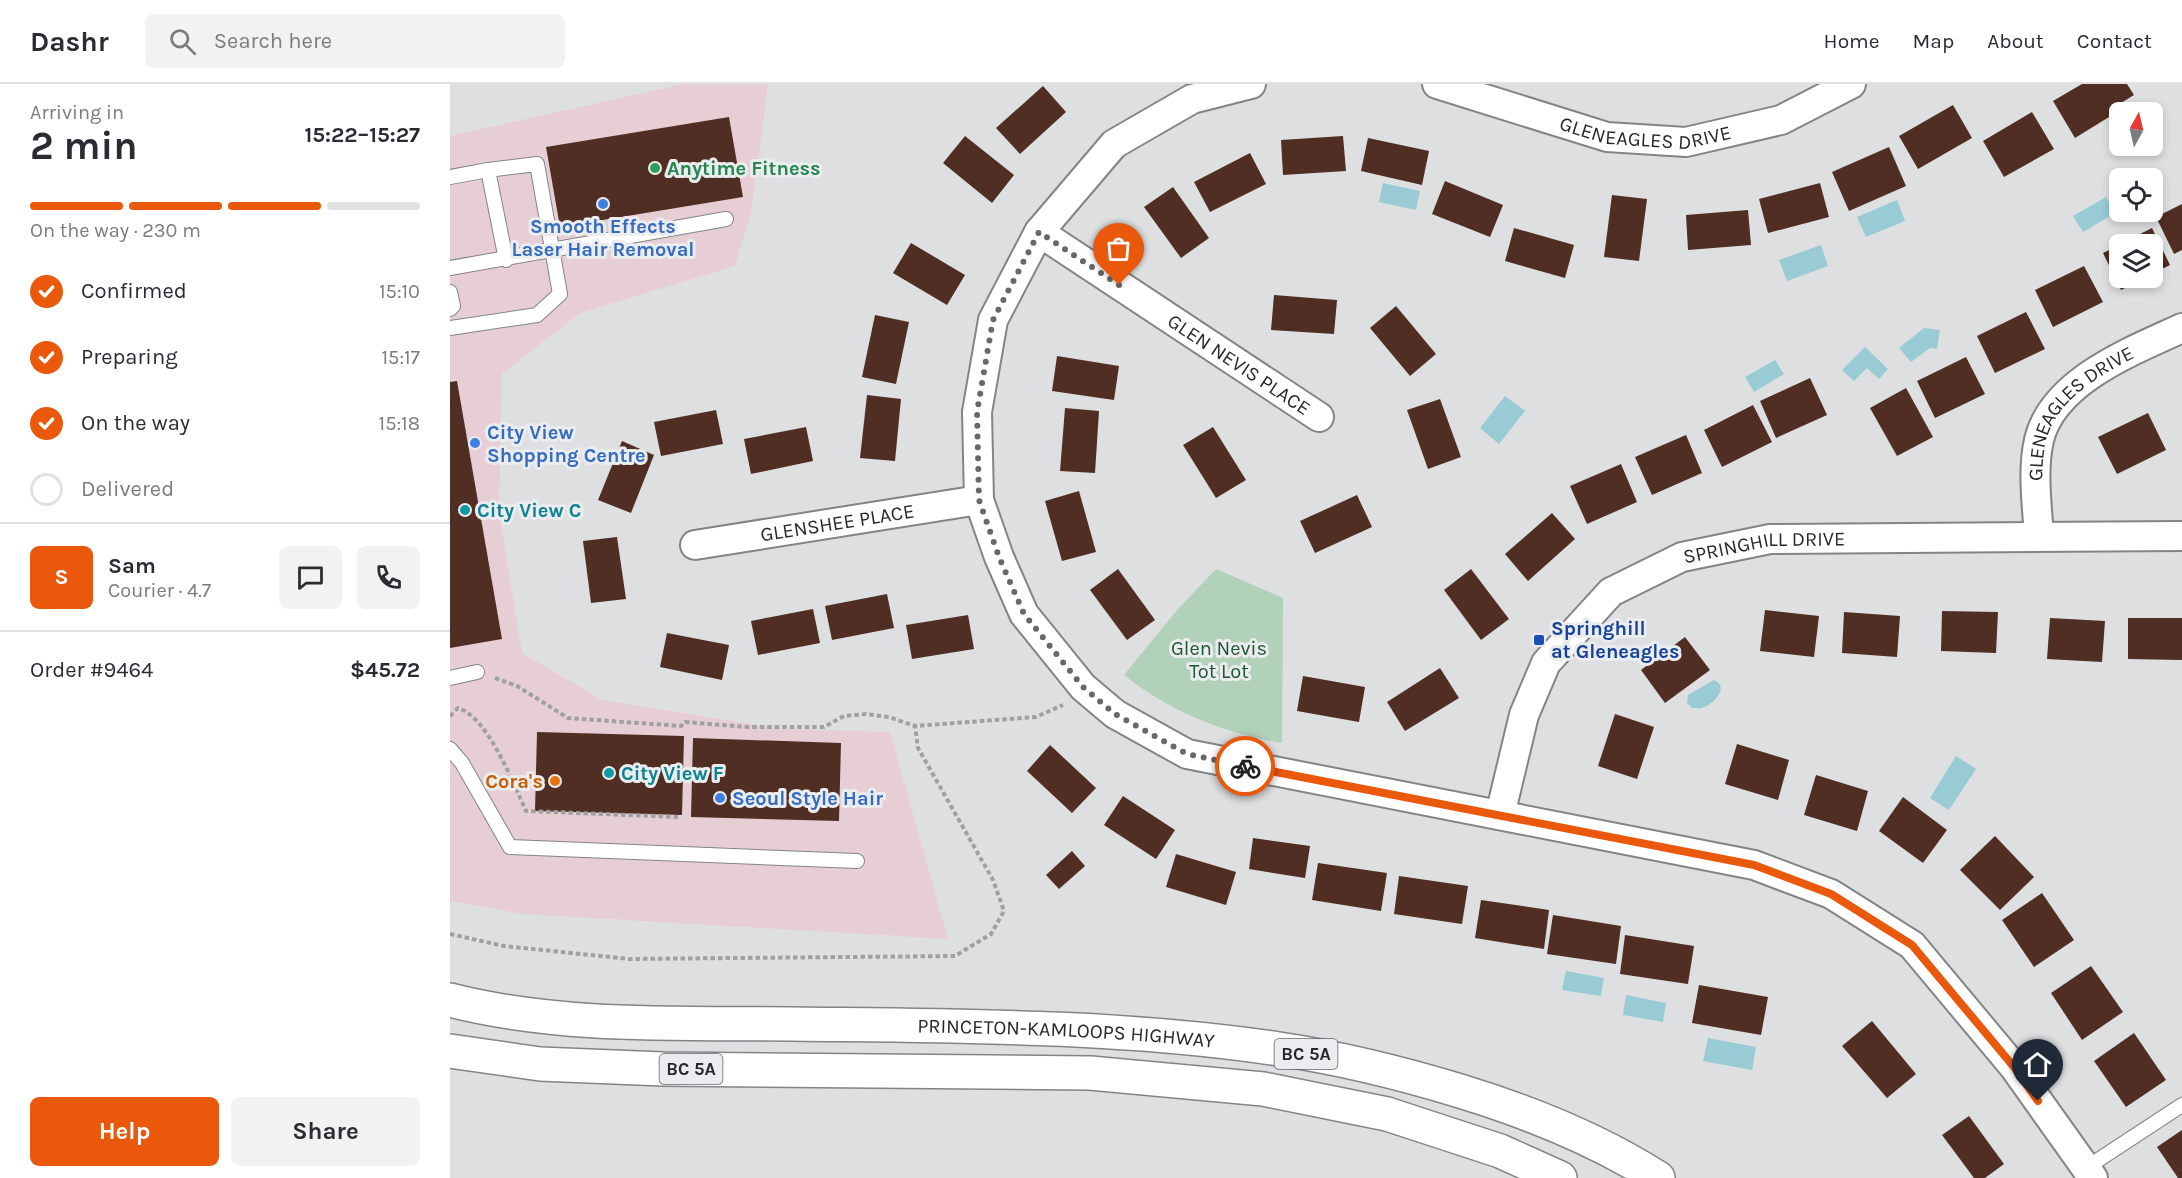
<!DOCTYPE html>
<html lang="en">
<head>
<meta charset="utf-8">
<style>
	body { margin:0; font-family:Karla,sans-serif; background:#f2f2f3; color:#2b2b33; height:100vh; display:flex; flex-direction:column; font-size:22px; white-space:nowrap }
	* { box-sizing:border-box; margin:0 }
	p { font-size:20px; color:#7c7c81 }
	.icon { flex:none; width:33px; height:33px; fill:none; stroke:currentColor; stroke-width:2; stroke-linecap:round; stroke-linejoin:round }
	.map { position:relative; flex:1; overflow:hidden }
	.sheet { display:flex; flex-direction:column; background:#fff; width:450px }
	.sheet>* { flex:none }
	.needle { width:39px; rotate:8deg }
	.fabs { position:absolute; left:1659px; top:18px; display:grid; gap:12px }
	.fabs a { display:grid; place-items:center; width:54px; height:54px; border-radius:9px; background:#fff; box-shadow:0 3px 9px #0003; font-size:30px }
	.pin { position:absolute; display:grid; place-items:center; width:51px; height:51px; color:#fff; margin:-62px -26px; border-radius:50% 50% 50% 0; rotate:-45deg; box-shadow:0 0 6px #0007 }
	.pin .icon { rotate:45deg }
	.courier { position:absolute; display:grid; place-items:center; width:60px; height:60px; margin:-30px; border:4px solid #ea580c; border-radius:50%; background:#fff; color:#222; box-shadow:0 2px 8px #0007 }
	.overview em { font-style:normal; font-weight:700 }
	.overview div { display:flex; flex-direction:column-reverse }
	.overview { display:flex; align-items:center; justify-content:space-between; height:102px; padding:0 30px }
	h1 { font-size:39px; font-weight:700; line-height:45px }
	.bar { display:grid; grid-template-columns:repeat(4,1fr); gap:9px 6px; align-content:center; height:72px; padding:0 30px }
	.bar i { height:8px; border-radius:4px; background:#e1e1e2 }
	.bar .selected { background:#ea580c }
	.bar p { grid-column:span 4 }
	.line { display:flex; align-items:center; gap:15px; padding:0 30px; border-top:2px solid #e1e1e2 }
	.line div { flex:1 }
	.round { display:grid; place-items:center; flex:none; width:63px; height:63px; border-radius:9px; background:#f2f2f3 }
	ol { padding:0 30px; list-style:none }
	li { display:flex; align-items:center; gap:18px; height:66px }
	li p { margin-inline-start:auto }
	li .icon { padding:6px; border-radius:50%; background:#ea580c; color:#fff; stroke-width:4 }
	li:last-child { color:#7c7c81 }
	li i { width:33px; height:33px; border:3px solid #e1e1e2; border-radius:50% }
	.primary-button { display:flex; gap:12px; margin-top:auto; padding:12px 30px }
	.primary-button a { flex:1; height:69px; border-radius:9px; background:#ea580c; color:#fff; font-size:24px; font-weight:700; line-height:69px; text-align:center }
	.primary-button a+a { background:#f2f2f3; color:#2b2b33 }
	header { display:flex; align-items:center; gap:36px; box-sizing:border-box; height:84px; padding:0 30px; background:#fff; border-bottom:2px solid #e1e1e2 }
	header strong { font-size:28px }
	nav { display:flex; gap:33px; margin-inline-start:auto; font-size:21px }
	.search { width:420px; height:54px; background:#f2f2f3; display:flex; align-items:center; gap:15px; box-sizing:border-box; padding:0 21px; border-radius:9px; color:#7c7c81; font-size:22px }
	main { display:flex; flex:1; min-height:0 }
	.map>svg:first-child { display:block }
	.commercial { fill:#e7ced5 }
	.green { fill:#b2d1b9 }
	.water { fill:#98cbd4 }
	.building { fill:#502e23 }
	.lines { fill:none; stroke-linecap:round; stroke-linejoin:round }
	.lane-casing { stroke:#838486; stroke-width:16 }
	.street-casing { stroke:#838486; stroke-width:32 }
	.primary-casing { stroke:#838486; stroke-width:36 }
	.path { stroke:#9fa0a2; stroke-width:4; stroke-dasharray:4.5 3; stroke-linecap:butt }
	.lane { stroke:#fff; stroke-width:14 }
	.street { stroke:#fff; stroke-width:28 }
	.primary { stroke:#fff; stroke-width:33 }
	.done { stroke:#686869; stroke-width:6; stroke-dasharray:0 10.8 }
	.route { stroke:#ea580c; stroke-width:8 }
	.leisure-dot { fill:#2e9e5b; stroke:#ebecef; stroke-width:2 }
	.shop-dot { fill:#3f7fe0; stroke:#ebecef; stroke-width:2 }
	.culture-dot { fill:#0f9aa8; stroke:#ebecef; stroke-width:2 }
	.transit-dot { fill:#1a4fb4; stroke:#ebecef; stroke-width:2 }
	.food-dot { fill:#e8710a; stroke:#ebecef; stroke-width:2 }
	.labels { text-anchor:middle; stroke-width:6; stroke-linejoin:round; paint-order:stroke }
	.shield { fill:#ebecef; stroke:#626364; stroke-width:1.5 }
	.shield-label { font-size:18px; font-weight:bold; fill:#282829 }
	.street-label { font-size:20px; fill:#282829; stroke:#ebecef }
	.leisure-label { font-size:20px; font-weight:bold; fill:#27864d; stroke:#ebecef; text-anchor:start }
	.shop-label { font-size:20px; font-weight:bold; fill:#366cbe; stroke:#ebecef; text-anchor:start }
	.culture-label { font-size:20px; font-weight:bold; fill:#0d838f; stroke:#ebecef; text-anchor:start }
	.transit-label { font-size:20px; font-weight:bold; fill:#164399; stroke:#ebecef; text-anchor:start }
	.park-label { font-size:20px; fill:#1d5531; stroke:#ebecef }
	.food-label { font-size:20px; font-weight:bold; fill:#c56008; stroke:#ebecef; text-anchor:end }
</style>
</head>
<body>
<header>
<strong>Dashr</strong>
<div class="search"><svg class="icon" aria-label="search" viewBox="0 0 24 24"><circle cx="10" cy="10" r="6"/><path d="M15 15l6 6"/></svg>Search here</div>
<nav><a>Home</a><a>Map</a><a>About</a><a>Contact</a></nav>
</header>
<main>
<section class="sheet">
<div class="overview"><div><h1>2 min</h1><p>Arriving in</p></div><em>15:22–15:27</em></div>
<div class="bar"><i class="selected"></i><i class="selected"></i><i class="selected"></i><i></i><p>On the way · 230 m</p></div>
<ol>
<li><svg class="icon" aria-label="check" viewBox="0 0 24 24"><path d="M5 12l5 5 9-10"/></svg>Confirmed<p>15:10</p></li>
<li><svg class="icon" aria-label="check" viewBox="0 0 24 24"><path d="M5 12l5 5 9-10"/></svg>Preparing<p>15:17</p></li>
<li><svg class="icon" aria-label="check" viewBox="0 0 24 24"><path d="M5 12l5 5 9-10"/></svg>On the way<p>15:18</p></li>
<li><i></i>Delivered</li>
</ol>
<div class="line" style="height:108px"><b class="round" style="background:#ea580c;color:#fff">S</b><div><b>Sam</b><p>Courier · 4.7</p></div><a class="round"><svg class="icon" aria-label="chat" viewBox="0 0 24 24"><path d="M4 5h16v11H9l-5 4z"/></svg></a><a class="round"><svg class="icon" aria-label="phone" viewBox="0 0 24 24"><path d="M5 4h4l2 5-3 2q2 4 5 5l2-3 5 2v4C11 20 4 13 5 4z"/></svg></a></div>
<div class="line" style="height:78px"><div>Order #9464</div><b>$45.72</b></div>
<div class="primary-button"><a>Help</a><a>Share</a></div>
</section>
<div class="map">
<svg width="1732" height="1094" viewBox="0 0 1732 1094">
	<rect width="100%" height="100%" fill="#dedfe1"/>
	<path class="commercial" d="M 233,0 L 318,0 L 301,129 L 285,182 L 130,229 L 52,290 L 49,428 L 72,569 L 152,616 L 333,645 L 440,648 L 498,855 L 73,830 L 0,817 L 0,52 Z"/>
	<path class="green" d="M 766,485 L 833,514 L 832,659 C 773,649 721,628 674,591 L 727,526 Z"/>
	<g class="water">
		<path d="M 933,99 L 970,107 L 966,126 L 929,118 Z"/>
		<path d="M 1656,113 L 1665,129 L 1633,148 L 1623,132 Z"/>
		<path d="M 1447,116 L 1455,137 L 1416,153 L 1407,133 Z"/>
		<path d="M 1371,161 L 1378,182 L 1337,197 L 1329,176 Z"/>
		<path d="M 1474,244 L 1490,246 L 1487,265 L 1480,264 L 1461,278 L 1449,264 Z"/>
		<path d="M 1415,263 L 1438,285 L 1429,295 L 1417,284 L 1404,297 L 1392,286 Z"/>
		<path d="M 1325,276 L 1334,290 L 1304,308 L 1295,293 Z"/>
		<path d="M 1055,312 L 1075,327 L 1049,360 L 1030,344 Z"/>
		<path d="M 1264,596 C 1280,603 1264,620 1252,624 C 1251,625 1243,624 1242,624 L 1237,619 L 1238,611 Z"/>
		<path d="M 1506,672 L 1526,685 L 1499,726 L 1480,714 Z"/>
		<path d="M 1116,887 L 1154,894 L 1151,912 L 1112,906 Z"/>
		<path d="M 1176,911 L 1216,919 L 1213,938 L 1173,931 Z"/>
		<path d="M 1258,954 L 1306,963 L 1302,986 L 1253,977 Z"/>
	</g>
	<g class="building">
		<path d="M 1632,0 L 1677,0 L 1684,11 L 1671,19 L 1672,25 L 1625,54 L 1603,17 Z"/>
		<path d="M 593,2 L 616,28 L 570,70 L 546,44 Z"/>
		<path d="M 1503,21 L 1522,54 L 1468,85 L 1449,52 Z"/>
		<path d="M 1582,28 L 1604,65 L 1554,93 L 1533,57 Z"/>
		<path d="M 279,33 L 293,113 L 110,143 L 96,63 Z"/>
		<path d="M 515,52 L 564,91 L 542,119 L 493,79 Z"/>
		<path d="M 893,52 L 896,87 L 833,91 L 831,56 Z"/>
		<path d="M 918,54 L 979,67 L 972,101 L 911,87 Z"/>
		<path d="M 1439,63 L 1456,102 L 1399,127 L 1382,88 Z"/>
		<path d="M 800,69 L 816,100 L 760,128 L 744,98 Z"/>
		<path d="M 995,97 L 1053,121 L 1040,153 L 982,130 Z"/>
		<path d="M 1370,99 L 1379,133 L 1318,149 L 1309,115 Z"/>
		<path d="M 723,103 L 759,154 L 731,174 L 694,123 Z"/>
		<path d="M 1162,111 L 1197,115 L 1189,177 L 1154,173 Z"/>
		<path d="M 1732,120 L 1732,166 L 1724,170 L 1706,133 Z"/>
		<path d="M 1298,126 L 1301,161 L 1238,166 L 1236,131 Z"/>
		<path d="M 1064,144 L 1124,161 L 1115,194 L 1055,177 Z"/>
		<path d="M 1702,144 L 1720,181 L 1702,190 L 1702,160 L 1670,160 Z"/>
		<path d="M 461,159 L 515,191 L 497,221 L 443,189 Z"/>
		<path d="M 1670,161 L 1670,194 L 1696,194 L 1671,206 L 1653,169 Z"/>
		<path d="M 1634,182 L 1653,218 L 1603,243 L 1585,206 Z"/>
		<path d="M 824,211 L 887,216 L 884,250 L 821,246 Z"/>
		<path d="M 946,222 L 986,270 L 960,292 L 920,244 Z"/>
		<path d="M 1576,228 L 1595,265 L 1545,289 L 1527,252 Z"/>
		<path d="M 425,231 L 459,238 L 446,300 L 412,293 Z"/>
		<path d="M 607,272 L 669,282 L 664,316 L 602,307 Z"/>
		<path d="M 1516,273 L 1535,310 L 1485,334 L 1467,297 Z"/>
		<path d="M 1360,294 L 1377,331 L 1326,354 L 1310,317 Z"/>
		<path d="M 7,297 L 52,555 L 0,564 L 0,298 Z"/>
		<path d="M 1456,304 L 1483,353 L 1447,372 L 1420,324 Z"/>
		<path d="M 417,311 L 451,315 L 445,377 L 410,374 Z"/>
		<path d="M 990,315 L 1011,373 L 978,385 L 957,326 Z"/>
		<path d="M 1303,321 L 1322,358 L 1272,383 L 1254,346 Z"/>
		<path d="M 615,324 L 649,327 L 645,389 L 610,387 Z"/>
		<path d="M 266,326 L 273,360 L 211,372 L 204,338 Z"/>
		<path d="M 1698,329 L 1716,366 L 1667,390 L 1648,353 Z"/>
		<path d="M 356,343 L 363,377 L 301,390 L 294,355 Z"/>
		<path d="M 763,343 L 796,396 L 766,414 L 733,361 Z"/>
		<path d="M 1236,351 L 1252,389 L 1202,411 L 1185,373 Z"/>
		<path d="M 172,357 L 204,371 L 181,429 L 148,416 Z"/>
		<path d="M 1171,380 L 1187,418 L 1137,440 L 1120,402 Z"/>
		<path d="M 629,407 L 646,468 L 612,477 L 595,417 Z"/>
		<path d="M 907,411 L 922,443 L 865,469 L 850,437 Z"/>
		<path d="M 1102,429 L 1125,455 L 1078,497 L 1055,470 Z"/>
		<path d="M 167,453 L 176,515 L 141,519 L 133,457 Z"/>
		<path d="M 668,485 L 705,536 L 677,556 L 640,506 Z"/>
		<path d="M 1021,485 L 1059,535 L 1031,556 L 994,506 Z"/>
		<path d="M 437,510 L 444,544 L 382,556 L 375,522 Z"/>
		<path d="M 363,525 L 370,559 L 308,571 L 301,537 Z"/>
		<path d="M 1315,526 L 1369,532 L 1364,573 L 1310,567 Z"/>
		<path d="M 1492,527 L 1548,528 L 1546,569 L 1491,567 Z"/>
		<path d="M 1394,528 L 1450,532 L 1447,573 L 1392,569 Z"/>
		<path d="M 518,531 L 524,565 L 462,575 L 456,541 Z"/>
		<path d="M 1600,534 L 1655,537 L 1652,578 L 1597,575 Z"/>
		<path d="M 1678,534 L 1732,534 L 1732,576 L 1678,575 Z"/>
		<path d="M 217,549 L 279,561 L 272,596 L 210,583 Z"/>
		<path d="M 1235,553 L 1260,586 L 1215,619 L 1191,586 Z"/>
		<path d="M 990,584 L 1009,614 L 955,647 L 937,618 Z"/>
		<path d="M 853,592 L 915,603 L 909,638 L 847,627 Z"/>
		<path d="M 1165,630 L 1204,643 L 1187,695 L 1148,682 Z"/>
		<path d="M 87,648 L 234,652 L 232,731 L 85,727 Z"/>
		<path d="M 243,654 L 391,659 L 389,737 L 241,733 Z"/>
		<path d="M 1287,660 L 1339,676 L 1328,716 L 1275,700 Z"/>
		<path d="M 600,661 L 646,704 L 622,729 L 577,687 Z"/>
		<path d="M 1366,691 L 1418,707 L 1407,747 L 1354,731 Z"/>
		<path d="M 673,712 L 725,746 L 706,775 L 654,741 Z"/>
		<path d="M 1453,713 L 1497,746 L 1473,779 L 1429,747 Z"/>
		<path d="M 1545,752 L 1584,793 L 1550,826 L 1510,786 Z"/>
		<path d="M 803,754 L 860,762 L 855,794 L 799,785 Z"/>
		<path d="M 622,767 L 635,782 L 609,805 L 596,791 Z"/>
		<path d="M 726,770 L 786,788 L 776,821 L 716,803 Z"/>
		<path d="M 868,779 L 937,789 L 931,827 L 862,816 Z"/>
		<path d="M 949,792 L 1018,802 L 1012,840 L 944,830 Z"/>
		<path d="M 1592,809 L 1624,856 L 1584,883 L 1552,836 Z"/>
		<path d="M 1031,816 L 1099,826 L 1094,865 L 1025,854 Z"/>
		<path d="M 1103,831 L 1171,842 L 1166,880 L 1097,870 Z"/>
		<path d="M 1175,851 L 1244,862 L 1238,900 L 1170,890 Z"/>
		<path d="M 1641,882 L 1673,928 L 1632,956 L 1601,909 Z"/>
		<path d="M 1249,901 L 1318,913 L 1311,951 L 1242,939 Z"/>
		<path d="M 1422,937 L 1466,990 L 1437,1014 L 1392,962 Z"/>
		<path d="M 1684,949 L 1716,996 L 1676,1023 L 1644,977 Z"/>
		<path d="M 1519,1032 L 1554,1080 L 1535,1094 L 1524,1094 L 1492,1051 Z"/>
		<path d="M 1732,1046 L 1732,1094 L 1728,1094 L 1707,1063 Z"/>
	</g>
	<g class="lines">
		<defs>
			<g id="lane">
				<path d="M 0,93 L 38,86 L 56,176"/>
				<path d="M 0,184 L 276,135"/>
				<path d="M 0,208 L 3,222 L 0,225"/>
				<path d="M 0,244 L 87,231 L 110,210 L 87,80 L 38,86"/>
				<path d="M 0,594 L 27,588"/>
				<path d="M 0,665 L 12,679 L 60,763 L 407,777"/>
				<path d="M 1636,1084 L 1732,1021"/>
			</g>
			<g id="street">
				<path d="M 801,0 L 742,15 L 664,60 L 589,148 L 543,236 L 527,328 L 529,416 L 549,473 L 574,530 L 633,603 L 665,630 L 737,670 L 1304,781 L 1381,810 L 1462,861 L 1564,983 L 1643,1094"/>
				<path id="s1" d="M 987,0 L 1157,53 L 1236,58 L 1331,36 L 1401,0"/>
				<path id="s2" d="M 589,148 L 869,333"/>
				<path id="s3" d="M 1589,452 C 1587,421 1582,387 1589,356 C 1603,297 1682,267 1732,244"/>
				<path id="s4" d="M 245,461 L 529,416"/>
				<path id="s5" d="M 1050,731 L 1074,631 L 1096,579 L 1161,508 L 1232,473 L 1320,455 L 1732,452"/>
			</g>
			<g id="primary">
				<path id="s6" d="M 0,916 C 109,944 228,939 340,940 C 503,942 667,941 829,965 C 890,974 951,989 1010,1007 C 1079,1028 1147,1055 1208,1094"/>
				<path d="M 0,967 L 90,980 L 213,985 L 640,989 L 813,1005 L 937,1030 L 1050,1067 L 1110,1094"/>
			</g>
		</defs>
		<use href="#lane" class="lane-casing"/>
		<use href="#street" class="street-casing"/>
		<use href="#primary" class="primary-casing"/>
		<g class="path">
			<path d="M 45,594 L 67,602 L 118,634 L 231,642 L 235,638 L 297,643 L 374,643 L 394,632 L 416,630 L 439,633 L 465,642"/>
			<path d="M 0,632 L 8,624 C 38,633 63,699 76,727 L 230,733"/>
			<path d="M 0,850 L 54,862 L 179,875 L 505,872 L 541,850 L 554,827 L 543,796 L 468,664 L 465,642 L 586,633 L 613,621"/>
		</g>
		<use href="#lane" class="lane"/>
		<use href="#street" class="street"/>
		<use href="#primary" class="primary"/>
	</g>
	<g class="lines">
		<path class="done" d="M 669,201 L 589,148 L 543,236 L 527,328 L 529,416 L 549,473 L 574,530 L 633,603 L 665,630 L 737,670 L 795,682"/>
		<path class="route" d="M 795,682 L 1304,781 L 1381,810 L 1462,861 L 1564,983 L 1588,1017"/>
	</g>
	<circle class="leisure-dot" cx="205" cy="84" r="6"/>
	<g class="shop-dot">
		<circle cx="153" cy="120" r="6"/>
		<circle cx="25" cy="359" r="6"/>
		<circle cx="270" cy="714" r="6"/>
	</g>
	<g class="culture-dot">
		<circle cx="15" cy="426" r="6"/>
		<circle cx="159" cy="689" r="6"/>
	</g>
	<rect class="transit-dot" x="1083" y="550" width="12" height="12" rx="3"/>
	<circle class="food-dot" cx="105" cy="697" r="6"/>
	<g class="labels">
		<g class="shield">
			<rect x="824.5" y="955" width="63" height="30" rx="4.5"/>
			<rect x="209.5" y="970" width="63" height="30" rx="4.5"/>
		</g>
		<g class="shield-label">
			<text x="856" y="976">BC 5A</text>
			<text x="241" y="991">BC 5A</text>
		</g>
		<g class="street-label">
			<text dy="7" stroke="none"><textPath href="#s1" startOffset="216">GLENEAGLES DRIVE</textPath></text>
			<text dy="7" stroke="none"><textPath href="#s2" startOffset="240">GLEN NEVIS PLACE</textPath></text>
			<text dy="7" stroke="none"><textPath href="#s3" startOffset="142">GLENEAGLES DRIVE</textPath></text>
			<text dy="7" stroke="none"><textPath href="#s4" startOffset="144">GLENSHEE PLACE</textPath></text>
			<text dy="7" stroke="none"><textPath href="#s5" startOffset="418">SPRINGHILL DRIVE</textPath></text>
			<text dy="7" stroke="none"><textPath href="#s6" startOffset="618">PRINCETON-KAMLOOPS HIGHWAY</textPath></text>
		</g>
		<g class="leisure-label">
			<text x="217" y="91">Anytime Fitness</text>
		</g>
		<g class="shop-label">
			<text x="153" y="149" text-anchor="middle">Smooth Effects<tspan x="153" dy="23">Laser Hair Removal</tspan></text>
			<text x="37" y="355">City View<tspan x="37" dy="23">Shopping Centre</tspan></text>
			<text x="282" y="721">Seoul Style Hair</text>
		</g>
		<g class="culture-label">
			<text x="27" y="433">City View C</text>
			<text x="171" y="696">City View F</text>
		</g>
		<g class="transit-label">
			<text x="1101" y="551">Springhill<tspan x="1101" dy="23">at Gleneagles</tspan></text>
		</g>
		<g class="park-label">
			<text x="769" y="571">Glen Nevis<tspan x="769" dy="23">Tot Lot</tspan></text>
		</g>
		<g class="food-label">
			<text x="93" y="704">Cora's</text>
		</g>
	</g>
</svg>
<div class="fabs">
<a><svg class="needle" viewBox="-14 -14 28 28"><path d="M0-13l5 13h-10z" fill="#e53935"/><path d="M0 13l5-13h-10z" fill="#7c7c81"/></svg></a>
<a><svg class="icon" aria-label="locate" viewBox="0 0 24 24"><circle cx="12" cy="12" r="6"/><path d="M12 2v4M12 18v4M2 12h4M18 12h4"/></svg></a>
<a><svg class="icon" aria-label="layers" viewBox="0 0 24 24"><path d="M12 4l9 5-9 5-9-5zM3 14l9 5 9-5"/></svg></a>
</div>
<div class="pin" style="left:669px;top:201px;background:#ea580c"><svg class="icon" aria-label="bag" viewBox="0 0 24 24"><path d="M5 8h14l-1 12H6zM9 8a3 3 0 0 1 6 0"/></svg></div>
<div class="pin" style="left:1588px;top:1017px;background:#1f2937"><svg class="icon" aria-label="home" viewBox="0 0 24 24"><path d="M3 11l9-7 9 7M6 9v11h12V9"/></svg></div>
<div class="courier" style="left:795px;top:682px"><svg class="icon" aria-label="bike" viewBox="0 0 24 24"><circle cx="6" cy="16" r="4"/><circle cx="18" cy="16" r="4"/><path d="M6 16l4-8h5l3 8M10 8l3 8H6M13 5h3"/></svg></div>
</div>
</main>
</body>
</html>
